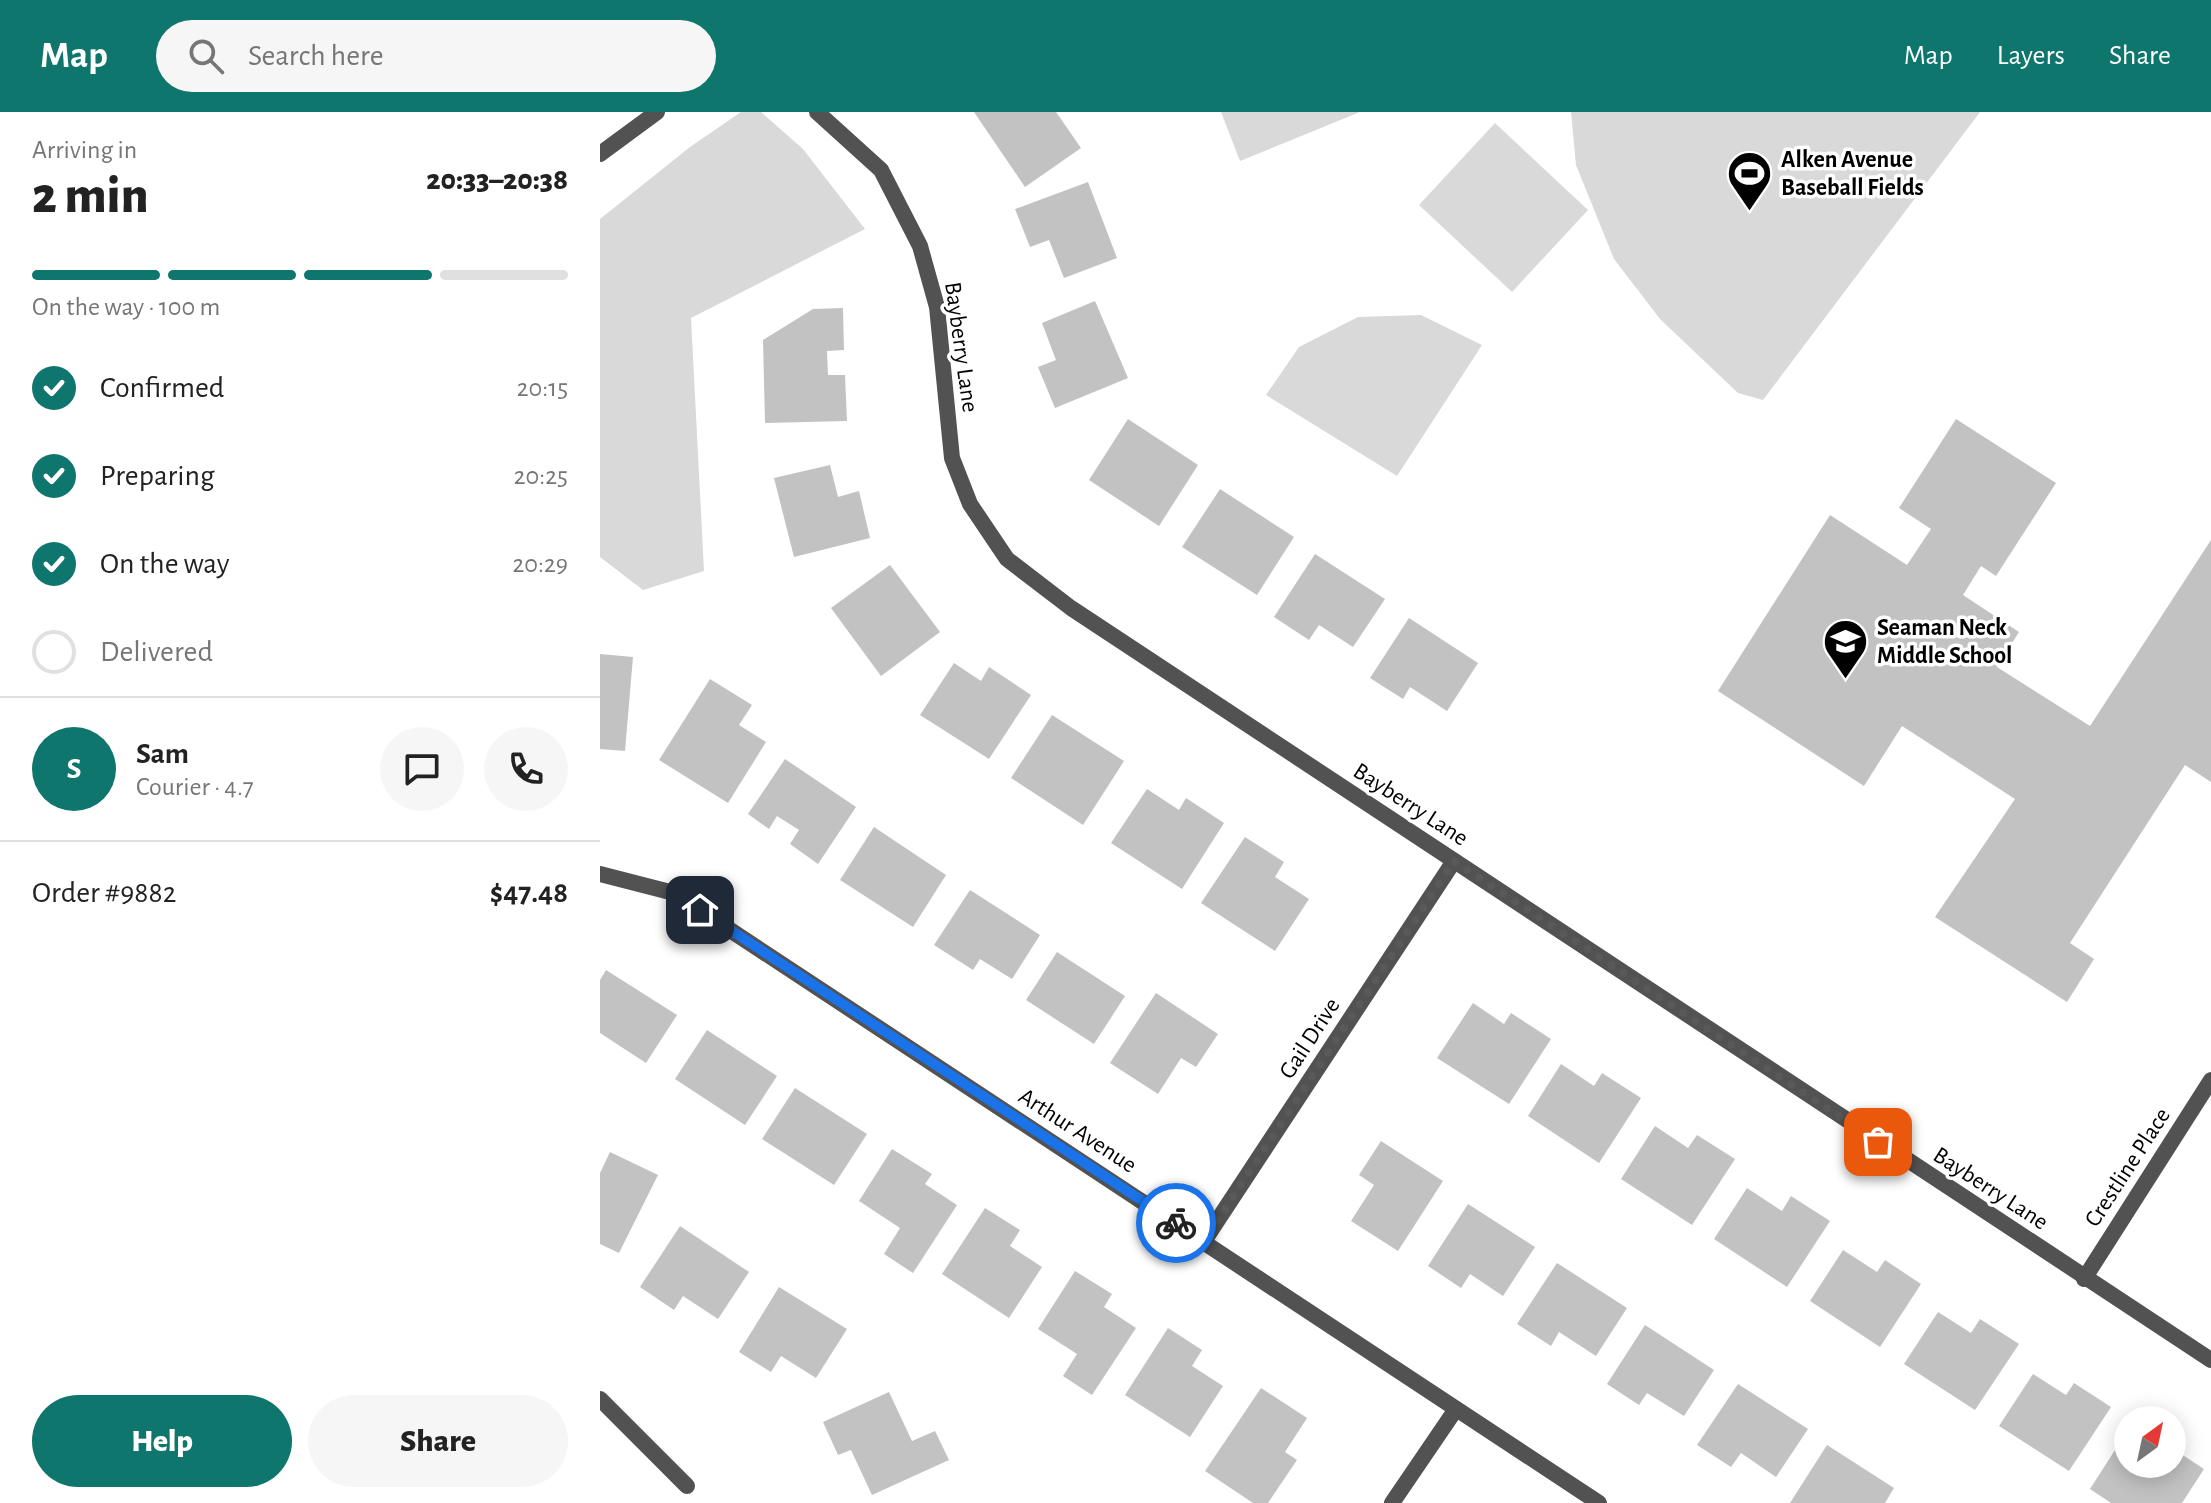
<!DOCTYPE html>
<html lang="en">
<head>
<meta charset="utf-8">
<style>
	body { margin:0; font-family:"Alegreya Sans",sans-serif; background:#f6f6f6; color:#222; height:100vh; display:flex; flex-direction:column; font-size:30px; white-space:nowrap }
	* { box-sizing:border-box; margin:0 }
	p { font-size:26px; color:#767676 }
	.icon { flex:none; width:44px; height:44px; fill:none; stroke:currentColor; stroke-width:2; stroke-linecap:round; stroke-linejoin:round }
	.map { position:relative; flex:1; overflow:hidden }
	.panel { display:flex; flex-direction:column; background:#fff; width:600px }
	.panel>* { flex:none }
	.needle { width:52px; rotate:33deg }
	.tools { position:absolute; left:1514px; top:1294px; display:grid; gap:16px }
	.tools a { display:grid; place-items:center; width:72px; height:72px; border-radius:50%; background:#fff; box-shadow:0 4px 20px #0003; font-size:40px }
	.pin { position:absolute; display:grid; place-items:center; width:68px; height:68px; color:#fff; margin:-34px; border-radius:16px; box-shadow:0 4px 12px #0006 }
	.courier { position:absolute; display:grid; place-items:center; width:80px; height:80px; margin:-40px; border:6px solid #1a73e8; border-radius:50%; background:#fff; color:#222; box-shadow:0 2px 10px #0007 }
	.head em { font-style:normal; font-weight:800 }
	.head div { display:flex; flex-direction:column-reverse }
	.head { display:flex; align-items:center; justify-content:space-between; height:136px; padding:0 32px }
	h1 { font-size:52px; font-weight:800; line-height:60px }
	.bar { display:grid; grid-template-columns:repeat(4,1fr); gap:12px 8px; align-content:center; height:96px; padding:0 32px }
	.bar i { height:10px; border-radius:6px; background:#e0e0e0 }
	.bar .current { background:#0f766e }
	.bar p { grid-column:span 4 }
	.line { display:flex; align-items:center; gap:20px; padding:0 32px; border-top:2px solid #e0e0e0 }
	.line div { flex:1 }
	.round { display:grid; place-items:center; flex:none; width:84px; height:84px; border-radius:42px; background:#f6f6f6 }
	ol { padding:0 32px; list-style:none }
	li { display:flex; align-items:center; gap:24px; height:88px }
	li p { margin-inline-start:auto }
	li .icon { padding:8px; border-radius:50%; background:#0f766e; color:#fff; stroke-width:4 }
	li:last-child { color:#767676 }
	li i { width:44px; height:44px; border:4px solid #e0e0e0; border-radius:50% }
	.primary-button { display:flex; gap:16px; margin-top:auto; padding:16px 32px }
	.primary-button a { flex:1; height:92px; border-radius:48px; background:#0f766e; color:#fff; font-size:32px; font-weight:800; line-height:92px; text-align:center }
	.primary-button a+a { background:#f6f6f6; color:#222 }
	header { display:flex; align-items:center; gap:48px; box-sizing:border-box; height:112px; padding:0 40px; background:#0f766e; color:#fff }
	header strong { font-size:38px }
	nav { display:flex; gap:44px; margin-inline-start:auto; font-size:28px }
	.search { width:560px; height:72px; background:#f6f6f6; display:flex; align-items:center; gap:20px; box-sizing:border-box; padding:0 28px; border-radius:44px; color:#767676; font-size:30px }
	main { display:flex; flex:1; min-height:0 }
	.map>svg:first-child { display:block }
	.green { fill:#d9d9d9 }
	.building { fill:#c2c2c2 }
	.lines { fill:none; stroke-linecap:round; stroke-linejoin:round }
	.street { stroke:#525252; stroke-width:16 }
	.done { stroke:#595959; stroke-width:8; stroke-dasharray:0 14.4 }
	.route { stroke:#1a73e8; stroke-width:10 }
	.labels { text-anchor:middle; stroke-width:7; stroke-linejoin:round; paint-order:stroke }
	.poi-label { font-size:24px; font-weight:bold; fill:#000; stroke:#fff; text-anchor:start }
	.street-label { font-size:24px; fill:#000; stroke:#fff }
</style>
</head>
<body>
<header>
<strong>Map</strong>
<div class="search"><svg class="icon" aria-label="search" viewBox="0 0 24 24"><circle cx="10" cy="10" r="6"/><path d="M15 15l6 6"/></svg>Search here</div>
<nav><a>Map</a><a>Layers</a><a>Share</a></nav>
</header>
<main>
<section class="panel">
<div class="head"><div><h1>2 min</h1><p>Arriving in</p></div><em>20:33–20:38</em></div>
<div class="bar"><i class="current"></i><i class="current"></i><i class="current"></i><i></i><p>On the way · 100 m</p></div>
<ol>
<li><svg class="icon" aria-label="check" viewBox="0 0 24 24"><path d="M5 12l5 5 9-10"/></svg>Confirmed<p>20:15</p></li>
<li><svg class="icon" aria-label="check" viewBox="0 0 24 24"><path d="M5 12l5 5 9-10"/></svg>Preparing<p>20:25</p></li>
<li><svg class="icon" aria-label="check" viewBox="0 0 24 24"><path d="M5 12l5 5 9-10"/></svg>On the way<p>20:29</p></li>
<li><i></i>Delivered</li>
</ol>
<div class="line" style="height:144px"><b class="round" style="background:#0f766e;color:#fff">S</b><div><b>Sam</b><p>Courier · 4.7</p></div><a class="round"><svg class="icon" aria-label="chat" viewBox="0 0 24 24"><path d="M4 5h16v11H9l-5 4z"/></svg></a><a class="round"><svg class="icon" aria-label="phone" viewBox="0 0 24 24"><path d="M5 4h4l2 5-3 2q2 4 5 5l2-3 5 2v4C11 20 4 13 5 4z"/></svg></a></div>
<div class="line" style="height:104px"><div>Order #9882</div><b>$47.48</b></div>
<div class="primary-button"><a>Help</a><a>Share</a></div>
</section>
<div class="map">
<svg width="1611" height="1391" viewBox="0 0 1611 1391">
	<rect width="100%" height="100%" fill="#fff"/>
	<g class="green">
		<path d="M 141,0 L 161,0 L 203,37 L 265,117 L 91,206 L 104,459 L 43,478 L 0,445 L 0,107 L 90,35 Z"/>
		<path d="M 621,0 L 760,0 L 640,49 Z"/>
		<path d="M 971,0 L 1380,0 L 1163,288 L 1138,281 L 1060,207 L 1014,147 L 976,53 Z"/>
		<path d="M 895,11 L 988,98 L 912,180 L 819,93 Z"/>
		<path d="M 821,203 L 882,233 L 797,364 L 666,283 L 699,235 L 758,205 Z"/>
	</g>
	<g class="building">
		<path d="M 374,0 L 456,0 L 481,36 L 425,75 Z"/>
		<path d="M 488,70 L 517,146 L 464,166 L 449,128 L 430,135 L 415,97 Z"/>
		<path d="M 495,189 L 528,266 L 455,296 L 438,255 L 456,248 L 442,211 Z"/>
		<path d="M 243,196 L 244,238 L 227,239 L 228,263 L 245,263 L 247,309 L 165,311 L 163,228 L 213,197 Z"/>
		<path d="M 528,307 L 598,353 L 559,414 L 489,368 Z"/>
		<path d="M 1356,307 L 1456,371 L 1396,464 L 1381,454 L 1363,483 L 1419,520 L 1397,555 L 1490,614 L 1611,428 L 1611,670 L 1585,653 L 1470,831 L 1494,847 L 1467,890 L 1335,805 L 1415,687 L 1302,614 L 1264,674 L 1118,579 L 1230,403 L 1307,453 L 1331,417 L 1299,396 Z"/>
		<path d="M 230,353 L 238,385 L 259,379 L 270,426 L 194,445 L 174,366 Z"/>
		<path d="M 620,377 L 694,425 L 657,483 L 582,435 Z"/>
		<path d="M 715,442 L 785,487 L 753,535 L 719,513 L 709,528 L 674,505 Z"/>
		<path d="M 290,453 L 340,520 L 281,564 L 231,496 Z"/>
		<path d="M 809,506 L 878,551 L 847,599 L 810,575 L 803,587 L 770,566 Z"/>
		<path d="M 0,542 L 33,545 L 25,639 L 0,637 Z"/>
		<path d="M 354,551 L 381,569 L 389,555 L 431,583 L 389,647 L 320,603 Z"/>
		<path d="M 110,567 L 152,593 L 139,613 L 166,630 L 128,691 L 59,648 Z"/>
		<path d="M 452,603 L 524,649 L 483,713 L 411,666 Z"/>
		<path d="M 185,647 L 256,695 L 218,752 L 190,732 L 199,718 L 177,704 L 169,717 L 148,702 Z"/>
		<path d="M 547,677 L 579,698 L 586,686 L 624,711 L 582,777 L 511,731 Z"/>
		<path d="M 274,715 L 346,763 L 313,815 L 240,768 Z"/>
		<path d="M 645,725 L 684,750 L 675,765 L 709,787 L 675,839 L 601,791 Z"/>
		<path d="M 370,778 L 440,823 L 412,867 L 380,847 L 373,858 L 334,833 Z"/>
		<path d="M 457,840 L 525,884 L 494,932 L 426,888 Z"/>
		<path d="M 6,858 L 77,903 L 46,951 L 0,921 L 0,868 Z"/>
		<path d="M 556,881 L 618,922 L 596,955 L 581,946 L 558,982 L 510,951 Z"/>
		<path d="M 873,891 L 904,912 L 911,901 L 951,927 L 909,992 L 837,946 Z"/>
		<path d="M 107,918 L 177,964 L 145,1013 L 75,967 Z"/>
		<path d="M 961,952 L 994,974 L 1002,961 L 1041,986 L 999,1051 L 928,1004 Z"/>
		<path d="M 195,976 L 267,1022 L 234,1073 L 162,1027 Z"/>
		<path d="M 1055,1014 L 1088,1036 L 1097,1023 L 1135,1047 L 1092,1113 L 1021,1067 Z"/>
		<path d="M 781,1029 L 843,1069 L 798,1139 L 751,1109 L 774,1073 L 759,1063 Z"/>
		<path d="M 292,1037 L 332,1062 L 325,1072 L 357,1093 L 313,1161 L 284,1142 L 300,1116 L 259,1089 Z"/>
		<path d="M 10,1040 L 58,1063 L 19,1141 L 0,1132 L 0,1061 Z"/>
		<path d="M 1147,1076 L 1182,1099 L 1191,1084 L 1230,1109 L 1187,1175 L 1114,1127 Z"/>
		<path d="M 868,1092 L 935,1135 L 903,1184 L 870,1162 L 861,1176 L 828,1154 Z"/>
		<path d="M 385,1096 L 420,1118 L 410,1134 L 442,1155 L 409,1206 L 342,1162 Z"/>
		<path d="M 80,1114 L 149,1160 L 118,1207 L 83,1184 L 74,1198 L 40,1175 Z"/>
		<path d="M 1243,1138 L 1277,1160 L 1285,1148 L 1321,1172 L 1280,1235 L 1210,1189 Z"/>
		<path d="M 957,1151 L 1027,1196 L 996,1244 L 959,1220 L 951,1234 L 917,1212 Z"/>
		<path d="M 475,1159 L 512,1182 L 504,1195 L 536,1216 L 492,1283 L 463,1264 L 477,1242 L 438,1217 Z"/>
		<path d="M 179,1175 L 247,1217 L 216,1266 L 181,1244 L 171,1260 L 139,1240 Z"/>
		<path d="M 1338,1200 L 1371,1221 L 1380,1207 L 1419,1232 L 1375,1298 L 1304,1252 Z"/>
		<path d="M 1045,1213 L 1114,1258 L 1084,1304 L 1047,1281 L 1039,1293 L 1007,1272 Z"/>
		<path d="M 568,1216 L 602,1238 L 592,1254 L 623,1274 L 590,1325 L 525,1283 Z"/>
		<path d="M 1433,1262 L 1466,1283 L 1474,1271 L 1511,1295 L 1469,1359 L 1399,1314 Z"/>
		<path d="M 1138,1272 L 1208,1317 L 1176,1365 L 1141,1341 L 1131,1355 L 1097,1333 Z"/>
		<path d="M 661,1276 L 707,1306 L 685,1340 L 697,1348 L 668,1391 L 653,1391 L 605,1359 Z"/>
		<path d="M 289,1280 L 312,1329 L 335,1319 L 349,1348 L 272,1383 L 251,1338 L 238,1343 L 223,1310 Z"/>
		<path d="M 1524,1324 L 1528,1327 L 1528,1352 L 1572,1352 L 1572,1336 L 1604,1357 L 1582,1391 L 1511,1391 L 1490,1377 Z"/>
		<path d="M 1227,1333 L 1294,1376 L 1285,1391 L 1190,1391 Z"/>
	</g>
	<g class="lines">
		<g class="street">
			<path d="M 217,0 L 281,58 L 320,134 L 337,195 L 352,346 L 370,392 L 407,447 L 471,496 L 1611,1248"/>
			<path d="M 0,42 L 57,0"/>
			<path d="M 0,762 L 74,781 L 999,1391"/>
			<path d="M 604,1129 L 854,749"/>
			<path d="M 1484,1167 L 1611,968"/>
			<path d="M 0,1287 L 87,1374"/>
			<path d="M 792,1391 L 856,1297"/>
		</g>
	</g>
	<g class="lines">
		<path class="done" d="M 576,1111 L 604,1129 L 854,749 L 1278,1030"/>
		<path class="route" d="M 100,798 L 576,1111"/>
	</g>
	<defs>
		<symbol id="stadium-pin" viewBox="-11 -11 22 30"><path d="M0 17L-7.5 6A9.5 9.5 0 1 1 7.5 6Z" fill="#000" stroke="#fff"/><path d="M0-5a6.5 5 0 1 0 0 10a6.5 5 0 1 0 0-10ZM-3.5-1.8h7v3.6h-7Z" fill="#fff"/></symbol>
		<symbol id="school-pin" viewBox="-11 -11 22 30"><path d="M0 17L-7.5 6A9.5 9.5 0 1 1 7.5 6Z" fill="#000" stroke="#fff"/><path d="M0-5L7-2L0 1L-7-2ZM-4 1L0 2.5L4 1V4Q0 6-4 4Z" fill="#fff"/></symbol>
	</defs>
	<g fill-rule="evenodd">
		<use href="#stadium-pin" x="1124" y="36" width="51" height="69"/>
		<use href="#school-pin" x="1220" y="504" width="51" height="69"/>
	</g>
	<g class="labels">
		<g class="poi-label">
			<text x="1181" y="55">Alken Avenue<tspan x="1181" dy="28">Baseball Fields</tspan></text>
			<text x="1277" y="523">Seaman Neck<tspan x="1277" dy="28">Middle School</tspan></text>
		</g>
		<g class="street-label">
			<text transform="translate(362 235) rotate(82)" y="8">Bayberry Lane</text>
			<text transform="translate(811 692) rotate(33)" y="8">Bayberry Lane</text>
			<text transform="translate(709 926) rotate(-57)" y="8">Gail Drive</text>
			<text transform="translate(478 1018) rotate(33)" y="8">Arthur Avenue</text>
			<text transform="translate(1527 1055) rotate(-57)" y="8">Crestline Place</text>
			<text transform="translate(1391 1076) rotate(33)" y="8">Bayberry Lane</text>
		</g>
	</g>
</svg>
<div class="tools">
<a><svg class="needle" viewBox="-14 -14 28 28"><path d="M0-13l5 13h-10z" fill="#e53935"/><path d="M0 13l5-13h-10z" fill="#767676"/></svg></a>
</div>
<div class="pin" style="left:1278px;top:1030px;background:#ea580c"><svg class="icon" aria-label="bag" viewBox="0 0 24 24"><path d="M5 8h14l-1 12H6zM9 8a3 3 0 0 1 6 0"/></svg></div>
<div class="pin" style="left:100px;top:798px;background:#1f2937"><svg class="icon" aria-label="home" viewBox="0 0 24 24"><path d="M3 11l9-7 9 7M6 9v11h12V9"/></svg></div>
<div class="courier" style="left:576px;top:1111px"><svg class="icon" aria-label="bike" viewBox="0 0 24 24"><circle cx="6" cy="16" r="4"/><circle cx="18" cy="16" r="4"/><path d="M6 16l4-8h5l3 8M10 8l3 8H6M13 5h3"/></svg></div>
</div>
</main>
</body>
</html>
